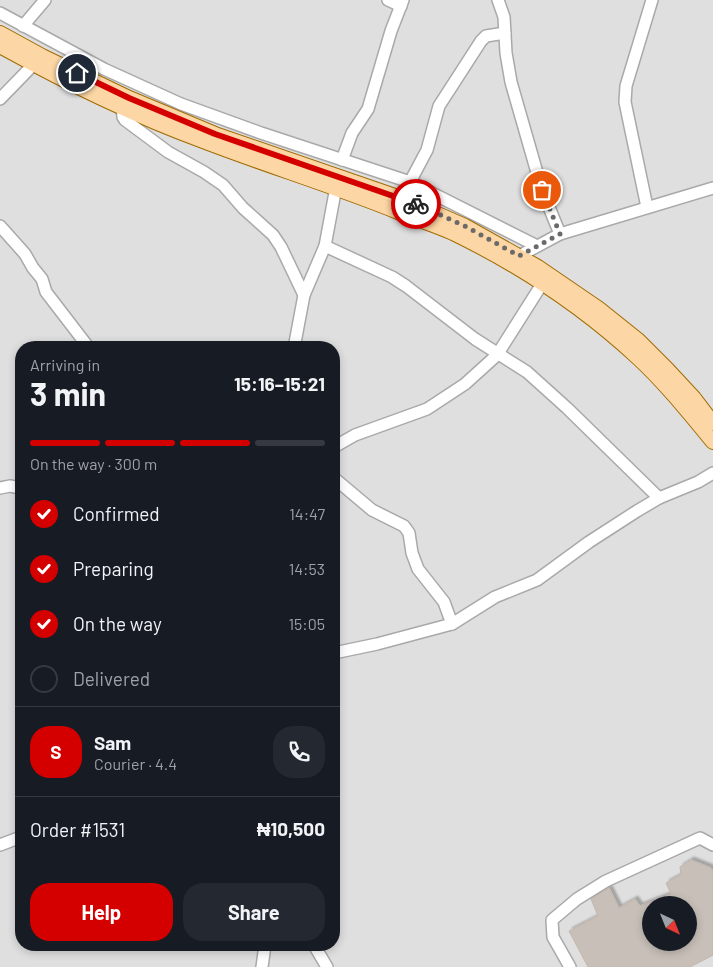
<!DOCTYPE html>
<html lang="en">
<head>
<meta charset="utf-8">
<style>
	body { margin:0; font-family:Barlow,sans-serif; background:#242831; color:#f1f3f6; height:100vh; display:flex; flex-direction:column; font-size:19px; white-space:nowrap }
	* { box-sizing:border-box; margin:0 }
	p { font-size:16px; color:#9ea1a6 }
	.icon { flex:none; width:28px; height:28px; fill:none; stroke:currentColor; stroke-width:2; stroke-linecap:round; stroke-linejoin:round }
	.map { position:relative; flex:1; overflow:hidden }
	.side { position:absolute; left:15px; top:341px; width:325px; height:610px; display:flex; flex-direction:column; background:#171b24; border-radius:20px; box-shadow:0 2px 8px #0003 }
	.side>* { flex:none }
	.needle { width:32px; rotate:137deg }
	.tools { position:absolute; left:642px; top:896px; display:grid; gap:10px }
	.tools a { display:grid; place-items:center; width:55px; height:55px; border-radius:50%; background:#171b24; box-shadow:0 2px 8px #0003; font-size:25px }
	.pin { position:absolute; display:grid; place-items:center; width:42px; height:42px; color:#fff; margin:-21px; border:2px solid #fff; border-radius:50%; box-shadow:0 1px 5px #0007 }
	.courier { position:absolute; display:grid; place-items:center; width:50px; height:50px; margin:-25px; border:4px solid #d40000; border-radius:50%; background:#fff; color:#222; box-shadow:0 1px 6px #0007 }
	.overview em { font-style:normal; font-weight:700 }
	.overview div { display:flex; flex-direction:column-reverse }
	.overview { display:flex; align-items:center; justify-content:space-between; height:85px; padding:0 15px }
	h1 { font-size:32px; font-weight:700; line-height:38px }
	.bar { display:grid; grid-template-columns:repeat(4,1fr); gap:8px 5px; align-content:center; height:60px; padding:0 15px }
	.bar i { height:6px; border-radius:4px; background:#363941 }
	.bar .current { background:#d40000 }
	.bar p { grid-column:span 4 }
	.line { display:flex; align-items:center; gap:12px; padding:0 15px; border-top:1px solid #363941 }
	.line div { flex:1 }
	.round { display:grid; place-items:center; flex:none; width:52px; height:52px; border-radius:20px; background:#242831 }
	ol { padding:0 15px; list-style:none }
	li { display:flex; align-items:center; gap:15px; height:55px }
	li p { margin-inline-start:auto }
	li .icon { padding:5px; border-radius:50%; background:#d40000; color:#fff; stroke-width:4 }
	li:last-child { color:#9ea1a6 }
	li i { width:28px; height:28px; border:2px solid #363941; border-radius:50% }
	.button { display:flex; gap:10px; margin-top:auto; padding:10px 15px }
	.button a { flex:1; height:58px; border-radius:20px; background:#d40000; color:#fff; font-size:20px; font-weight:700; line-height:58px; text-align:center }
	.button a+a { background:#242831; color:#f1f3f6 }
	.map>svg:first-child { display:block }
	.residential { fill:#e0dfdf; fill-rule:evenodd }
	.building { fill:#c7bfb8; stroke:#c4b6ab; fill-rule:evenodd; filter:url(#shadow) }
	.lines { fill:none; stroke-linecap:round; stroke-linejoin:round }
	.minor-casing { stroke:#a9a9a9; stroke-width:14 }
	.major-casing { stroke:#a06b00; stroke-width:16 }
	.minor { stroke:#fff; stroke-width:11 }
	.major { stroke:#fcd6a4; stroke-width:14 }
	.done { stroke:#6b6a68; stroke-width:5; stroke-dasharray:0 9 }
	.route { stroke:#d40000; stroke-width:6 }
</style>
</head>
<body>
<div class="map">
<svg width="713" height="967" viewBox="0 0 713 967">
	<defs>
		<filter id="shadow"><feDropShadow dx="3" dy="-3" stdDeviation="1" flood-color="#0004"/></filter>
	</defs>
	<rect width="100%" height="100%" fill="#f2efe9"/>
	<path class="residential" d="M 0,0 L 713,0 L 713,967 L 0,967 ZM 21,348 L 334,348 L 334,945 L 21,945 ZM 651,905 L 689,905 L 689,942 L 651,942 Z"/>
	<path class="building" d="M 691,860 L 711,868 L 713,872 L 713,955 L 690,967 L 588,967 L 569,931 L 598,916 L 591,899 L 609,888 L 619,908 L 635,899 L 640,906 L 671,894 L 666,883 L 681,875 L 680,867 ZM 651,905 L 689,905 L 689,942 L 651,942 Z"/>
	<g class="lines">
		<defs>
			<g id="minor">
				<path d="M 388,0 L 401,6"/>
				<path d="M 498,0 L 504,17 L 506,53 L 511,82 L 542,190 L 560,234"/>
				<path d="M 0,13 L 104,69 L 181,104 L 261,133 L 410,182 L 537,246"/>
				<path d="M 23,26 L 45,0"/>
				<path d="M 0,99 L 34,64"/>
				<path d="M 122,107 L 123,117 L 125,120 L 168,152 L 204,172 L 223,185 L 243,208 L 273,235 L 281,247 L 304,295"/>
				<path d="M 342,160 L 352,133 L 368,109 L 391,31 L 403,0"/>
				<path d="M 410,182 L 427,150 L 439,106 L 481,41 L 486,36 L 505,33"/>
				<path d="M 647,207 L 625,102 L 626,86 L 652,0"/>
				<path d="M 0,226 L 25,254 L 33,268 L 42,279 L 46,292 L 89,348"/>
				<path d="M 325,246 L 392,277 L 406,286 L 475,339 L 527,372 L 567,408 L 659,498"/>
				<path d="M 519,256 L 560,234 L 713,188"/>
				<path d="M 294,348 L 304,295 L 325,246 L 336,187"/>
				<path d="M 334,447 L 355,435 L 427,409 L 465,384 L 497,355 L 542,284"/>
				<path d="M 334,478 L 372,510 L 404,526 L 409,533 L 412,553 L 418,569 L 444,602 L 452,624"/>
				<path d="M 0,488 L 10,486 L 21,488"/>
				<path d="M 334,653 L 377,644 L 452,624 L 495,597 L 537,580 L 589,542 L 637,511 L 659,498 L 698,482 L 713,473"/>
				<path d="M 0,845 L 21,837"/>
				<path d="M 314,945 L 327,967"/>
				<path d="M 262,967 L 265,945"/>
				<path d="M 570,967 L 553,937 L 552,920 L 577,899 L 606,881 L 700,838 L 713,845"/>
			</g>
			<g id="major">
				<path d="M 0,33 L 42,56 L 129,98 L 215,134 L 401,198 L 465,226 L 538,267 L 598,308 L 638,340 L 668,370 L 694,398 L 713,423"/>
				<path d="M 0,46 C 65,82 133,115 203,141 C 268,166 334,186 398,212 C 416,219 435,225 453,233 C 519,265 584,308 638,358 C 665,383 689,413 713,442"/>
			</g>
		</defs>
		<use href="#minor" class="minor-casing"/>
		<use href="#major" class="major-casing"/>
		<use href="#minor" class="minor"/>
		<use href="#major" class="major"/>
	</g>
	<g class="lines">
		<path class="done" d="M 416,204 L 465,226 L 519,256 L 560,234 L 542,190"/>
		<path class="route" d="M 77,73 L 129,98 L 215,134 L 416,204"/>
	</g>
</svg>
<div class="tools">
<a><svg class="needle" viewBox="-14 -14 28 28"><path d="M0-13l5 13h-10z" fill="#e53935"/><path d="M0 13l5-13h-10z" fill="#9ea1a6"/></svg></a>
</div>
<div class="pin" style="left:542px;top:190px;background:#ea580c"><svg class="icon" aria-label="bag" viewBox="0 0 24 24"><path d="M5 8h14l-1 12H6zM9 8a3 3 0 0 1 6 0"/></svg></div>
<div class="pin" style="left:77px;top:73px;background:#1f2937"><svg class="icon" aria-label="home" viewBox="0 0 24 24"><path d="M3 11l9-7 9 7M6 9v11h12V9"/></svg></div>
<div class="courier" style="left:416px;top:204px"><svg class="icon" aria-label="bike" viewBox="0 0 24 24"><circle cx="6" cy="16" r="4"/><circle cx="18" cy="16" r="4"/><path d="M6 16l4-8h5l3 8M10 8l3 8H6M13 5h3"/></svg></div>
<section class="side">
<div class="overview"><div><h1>3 min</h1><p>Arriving in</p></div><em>15:16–15:21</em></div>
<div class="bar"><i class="current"></i><i class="current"></i><i class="current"></i><i></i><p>On the way · 300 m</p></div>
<ol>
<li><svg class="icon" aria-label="check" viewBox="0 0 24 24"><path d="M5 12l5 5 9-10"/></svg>Confirmed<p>14:47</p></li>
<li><svg class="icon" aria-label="check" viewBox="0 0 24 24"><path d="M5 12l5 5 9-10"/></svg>Preparing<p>14:53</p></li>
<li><svg class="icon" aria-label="check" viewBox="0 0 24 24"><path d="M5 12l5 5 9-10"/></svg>On the way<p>15:05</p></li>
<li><i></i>Delivered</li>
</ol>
<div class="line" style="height:90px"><b class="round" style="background:#d40000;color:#fff">S</b><div><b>Sam</b><p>Courier · 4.4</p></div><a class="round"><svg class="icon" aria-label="phone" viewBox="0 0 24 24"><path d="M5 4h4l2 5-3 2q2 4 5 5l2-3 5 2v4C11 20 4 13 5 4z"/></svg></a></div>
<div class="line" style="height:65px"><div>Order #1531</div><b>₦10,500</b></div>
<div class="button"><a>Help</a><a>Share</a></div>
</section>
</div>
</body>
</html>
